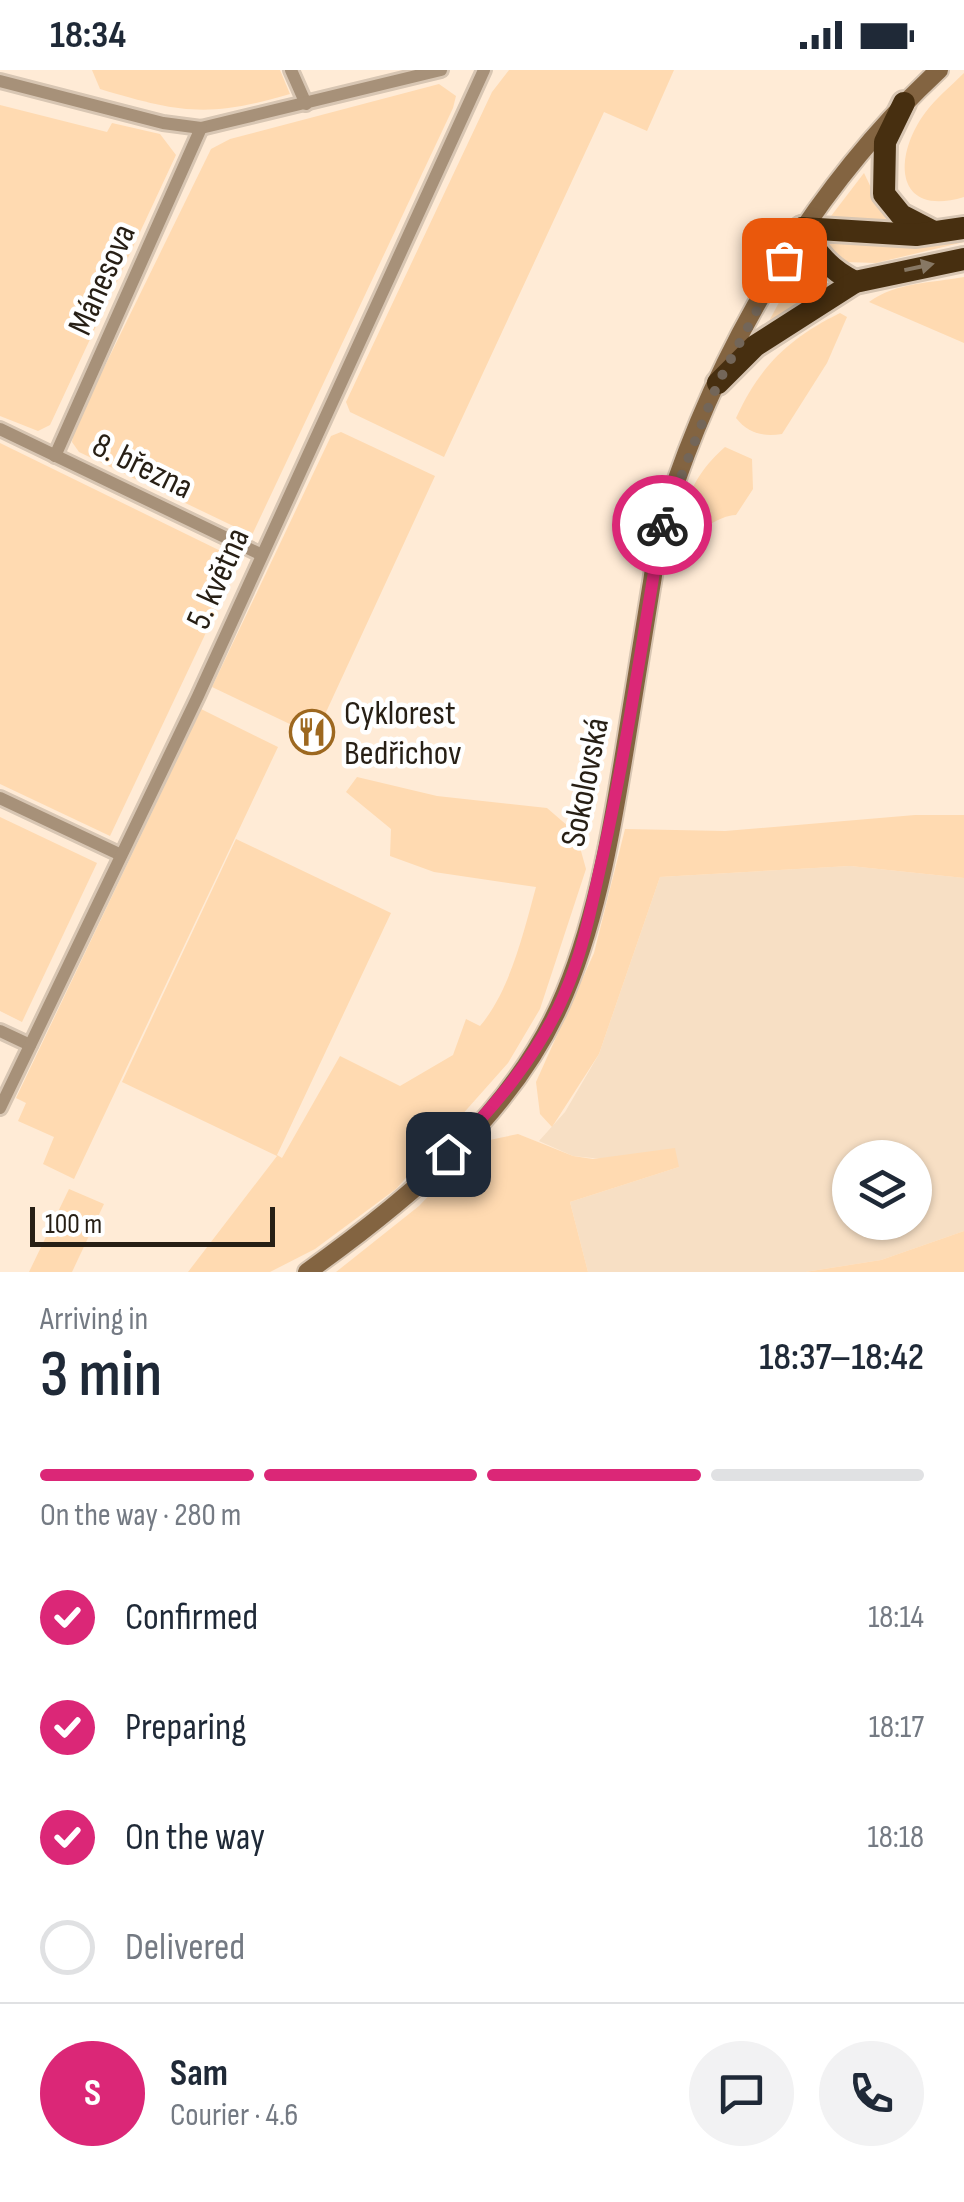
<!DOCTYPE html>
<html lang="en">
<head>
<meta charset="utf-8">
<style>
	body { margin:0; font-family:"Sofia Sans Condensed",sans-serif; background:#f2f2f3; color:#1f2937; height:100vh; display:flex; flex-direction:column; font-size:38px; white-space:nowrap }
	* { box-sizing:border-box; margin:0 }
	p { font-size:32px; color:#747a83 }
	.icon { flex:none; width:55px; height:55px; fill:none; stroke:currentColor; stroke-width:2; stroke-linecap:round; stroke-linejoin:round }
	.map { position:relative; height:1202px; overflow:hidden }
	.details { display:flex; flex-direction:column; background:#fff; flex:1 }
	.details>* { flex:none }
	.buttons { position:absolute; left:832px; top:1070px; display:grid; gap:20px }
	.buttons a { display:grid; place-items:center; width:100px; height:100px; border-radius:50%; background:#fff; box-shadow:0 2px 8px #0004; font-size:50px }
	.scale { position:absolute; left:30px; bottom:25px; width:245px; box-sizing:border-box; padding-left:10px; border:5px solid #271f15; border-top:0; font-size:28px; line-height:35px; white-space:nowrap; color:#271f15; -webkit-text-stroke:8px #fff; paint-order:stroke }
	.pin { position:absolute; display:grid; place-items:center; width:85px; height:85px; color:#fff; margin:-42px; border-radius:20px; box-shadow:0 5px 15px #0006 }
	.courier { position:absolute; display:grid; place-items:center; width:100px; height:100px; margin:-50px; border:8px solid #db2777; border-radius:50%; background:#fff; color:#222; box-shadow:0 2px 12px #0007 }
	.head em { font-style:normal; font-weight:600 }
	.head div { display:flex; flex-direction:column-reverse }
	.head { display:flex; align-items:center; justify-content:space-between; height:170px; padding:0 40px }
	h1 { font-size:65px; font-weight:600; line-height:75px }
	.bar { display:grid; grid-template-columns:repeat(4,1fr); gap:15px 10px; align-content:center; height:120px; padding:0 40px }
	.bar i { height:12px; border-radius:8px; background:#e0e1e3 }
	.bar .selected { background:#db2777 }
	.bar p { grid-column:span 4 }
	.line { display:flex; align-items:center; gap:25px; padding:0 40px; border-top:2px solid #e0e1e3 }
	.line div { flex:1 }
	.round { display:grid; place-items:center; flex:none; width:105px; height:105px; border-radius:52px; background:#f2f2f3 }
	ol { padding:0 40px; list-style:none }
	li { display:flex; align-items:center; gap:30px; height:110px }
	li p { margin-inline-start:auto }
	li .icon { padding:10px; border-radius:50%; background:#db2777; color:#fff; stroke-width:4 }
	li:last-child { color:#747a83 }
	li i { width:55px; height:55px; border:5px solid #e0e1e3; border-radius:50% }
	.status { display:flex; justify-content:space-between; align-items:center; height:70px; padding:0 50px; background:#fff; direction:ltr }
	.status svg { height:28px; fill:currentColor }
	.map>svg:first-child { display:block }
	.built { fill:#f7dfc4; fill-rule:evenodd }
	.green { fill:#ffdab1 }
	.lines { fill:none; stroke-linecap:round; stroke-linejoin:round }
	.street-casing { stroke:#d8c6b3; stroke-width:18 }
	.secondary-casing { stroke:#d8c6b3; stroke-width:22 }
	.highway-casing { stroke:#d8c6b3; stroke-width:28 }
	.street { stroke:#a79179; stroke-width:12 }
	.secondary { stroke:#836441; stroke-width:18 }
	.highway { stroke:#472f10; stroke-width:22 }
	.oneway { fill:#877864 }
	.done { stroke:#736659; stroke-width:10; stroke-dasharray:0 18 }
	.route { stroke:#db2777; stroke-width:12 }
	.labels { text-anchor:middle; stroke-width:9; stroke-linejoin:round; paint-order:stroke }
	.street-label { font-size:35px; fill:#271f15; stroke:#fff }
	.poi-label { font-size:35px; fill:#271f15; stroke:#fff; text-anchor:start }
</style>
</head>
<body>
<div class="status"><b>18:34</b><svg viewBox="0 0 49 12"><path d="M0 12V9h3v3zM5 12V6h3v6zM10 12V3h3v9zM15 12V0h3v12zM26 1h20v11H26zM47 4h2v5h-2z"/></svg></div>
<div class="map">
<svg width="964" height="1202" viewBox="0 0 964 1202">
	<rect width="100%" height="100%" fill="#ffebd6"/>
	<path class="built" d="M 850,796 L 964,808 L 964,1161 L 881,1190 L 805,1202 L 588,1202 L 570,1132 L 679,1097 L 573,1086 L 539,1071 L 565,1042 L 599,984 L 660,807 ZM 850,1088 L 915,1088 L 915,1152 L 850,1152 Z"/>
	<g class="green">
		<path d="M 92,0 L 280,0 L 290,24 C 209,48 180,43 100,19 Z"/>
		<path d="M 509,0 L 674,0 L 647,61 L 604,42 L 444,387 L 350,342 L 346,332 L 492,22 Z"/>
		<path d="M 964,3 L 964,127 C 894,148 893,86 925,43 C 936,28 951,16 964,3 Z"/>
		<path d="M 439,14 L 456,26 L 453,38 L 252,465 L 79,382 L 72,372 L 74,359 L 211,79 L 230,69 Z"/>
		<path d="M 0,35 L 107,62 L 112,53 L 160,64 L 176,85 L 50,355 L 38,361 L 0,346 Z"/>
		<path d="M 864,103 L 887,151 L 828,150 Z"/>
		<path d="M 964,172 L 876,193 L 844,192 L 827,174 Z"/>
		<path d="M 803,187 L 829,215 L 767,255 Z"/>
		<path d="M 964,207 L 964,273 L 869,232 C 896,212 932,213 964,207 Z"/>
		<path d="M 840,243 L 847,247 L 827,293 L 782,364 C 762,367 748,363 736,348 C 759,297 789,268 840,243 Z"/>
		<path d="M 341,362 L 435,406 L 315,666 L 212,617 L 331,366 Z"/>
		<path d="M 0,373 L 235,488 L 236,499 L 110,766 L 0,714 Z"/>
		<path d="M 725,377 L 752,389 L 753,419 L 736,445 C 716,446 705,462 687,461 C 679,429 702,397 725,377 Z"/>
		<path d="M 201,639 L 278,677 L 74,1109 L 43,1094 L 54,1067 L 18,1051 L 26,1033 L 16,1028 Z"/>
		<path d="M 357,707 L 437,726 L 547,738 L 576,763 L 586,799 L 540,939 L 508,993 L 396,1119 L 315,1179 L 270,1202 L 188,1202 L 277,1086 L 122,1012 L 236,769 L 391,843 L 277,1085 L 282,1088 L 340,986 L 400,1016 L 453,985 L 466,949 L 480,956 C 510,921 524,861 536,817 L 434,802 L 390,786 L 391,759 L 346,722 Z"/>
		<path d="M 915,745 L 964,745 L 964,808 L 850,796 L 660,807 L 599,984 L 552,1057 L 540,1044 L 536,1012 L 594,883 L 625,759 L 725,761 Z"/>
		<path d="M 0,747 L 97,793 L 22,952 L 0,941 Z"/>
		<path d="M 518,1064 L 573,1086 L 593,1089 L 675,1078 L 679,1097 L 570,1132 L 588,1202 L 336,1202 L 419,1136 L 480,1072 Z"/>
		<path d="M 69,1119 L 104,1134 L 72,1202 L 29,1202 Z"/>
		<path d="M 964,1161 L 964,1202 L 805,1202 L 881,1190 Z"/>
	</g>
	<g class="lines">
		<defs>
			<g id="street">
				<path d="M 291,0 L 306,34"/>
				<path d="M 0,11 L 163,53 L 201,58 L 441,0"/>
				<path d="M 0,359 L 260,484"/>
				<path d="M 55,386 L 201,58"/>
				<path d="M 0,728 L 121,785"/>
				<path d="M 0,961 L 30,975"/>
				<path d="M 0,1038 L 198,626 L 484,0"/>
			</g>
			<path id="secondary" d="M 307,1202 C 408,1130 516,1042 565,923 C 599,842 614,747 628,660 C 636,613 643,565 651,518 C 655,497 656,472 663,451 C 715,283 810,120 939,0"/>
			<g id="highway">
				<path d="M 904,33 L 885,72 L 884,124 L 901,145 L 932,161"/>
				<path d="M 802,158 L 916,165 L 964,158"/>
				<path d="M 802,158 C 817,184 829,199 855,212"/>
				<path d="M 718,313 L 755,276 L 855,212 L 964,189"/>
			</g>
		</defs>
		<use href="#street" class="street-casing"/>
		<use href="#secondary" class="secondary-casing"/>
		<use href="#highway" class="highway-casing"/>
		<use href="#street" class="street"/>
		<use href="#secondary" class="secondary"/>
		<use href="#highway" class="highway"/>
	</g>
	<defs><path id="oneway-solid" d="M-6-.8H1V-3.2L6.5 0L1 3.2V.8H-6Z" transform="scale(2.5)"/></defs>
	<use class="oneway" href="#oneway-solid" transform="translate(919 197) rotate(-12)"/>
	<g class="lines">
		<path class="done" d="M 662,455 L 718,313 L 784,190"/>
		<path class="route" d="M 448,1084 C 494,1037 538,986 564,925 C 584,880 592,832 603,785 C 627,676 643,565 662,455"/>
	</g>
	<defs>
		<symbol id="restaurant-ring" viewBox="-11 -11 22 22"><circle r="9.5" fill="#fff" stroke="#9d6820" stroke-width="1.5"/><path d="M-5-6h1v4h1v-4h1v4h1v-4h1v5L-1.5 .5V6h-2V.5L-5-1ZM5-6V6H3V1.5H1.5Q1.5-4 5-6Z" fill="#9d6820"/></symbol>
	</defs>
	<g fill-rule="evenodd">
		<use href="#restaurant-ring" x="287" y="637" width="50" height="50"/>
	</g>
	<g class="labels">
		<g class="street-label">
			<text transform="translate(101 209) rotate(-66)" y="12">Mánesova</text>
			<text transform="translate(143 395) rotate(26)" y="12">8. března</text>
			<text transform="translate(217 508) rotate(-66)" y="12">5. května</text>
			<text transform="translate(584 712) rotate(-79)" y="12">Sokolovská</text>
		</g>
		<g class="poi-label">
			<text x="344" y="654">Cyklorest<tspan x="344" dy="40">Bedřichov</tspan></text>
		</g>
	</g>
</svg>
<div class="buttons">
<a><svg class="icon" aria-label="layers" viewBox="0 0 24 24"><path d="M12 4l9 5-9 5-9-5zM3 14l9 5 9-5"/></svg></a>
</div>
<div class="scale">100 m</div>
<div class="pin" style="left:784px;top:190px;background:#ea580c"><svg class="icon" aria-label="bag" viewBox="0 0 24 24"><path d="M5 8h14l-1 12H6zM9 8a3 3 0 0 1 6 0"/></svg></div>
<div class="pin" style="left:448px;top:1084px;background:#1f2937"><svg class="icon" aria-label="home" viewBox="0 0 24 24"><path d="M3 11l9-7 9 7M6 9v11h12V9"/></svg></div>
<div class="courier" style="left:662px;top:455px"><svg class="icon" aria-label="bike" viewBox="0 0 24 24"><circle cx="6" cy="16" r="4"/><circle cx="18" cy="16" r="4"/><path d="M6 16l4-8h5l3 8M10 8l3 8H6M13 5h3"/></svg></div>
</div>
<section class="details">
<div class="head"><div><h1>3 min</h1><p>Arriving in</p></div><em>18:37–18:42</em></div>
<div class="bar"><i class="selected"></i><i class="selected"></i><i class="selected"></i><i></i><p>On the way · 280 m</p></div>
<ol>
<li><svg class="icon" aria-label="check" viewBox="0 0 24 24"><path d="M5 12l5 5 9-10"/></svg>Confirmed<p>18:14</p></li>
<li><svg class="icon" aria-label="check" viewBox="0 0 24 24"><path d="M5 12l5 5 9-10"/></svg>Preparing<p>18:17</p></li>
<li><svg class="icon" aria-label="check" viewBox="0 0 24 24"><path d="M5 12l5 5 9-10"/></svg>On the way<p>18:18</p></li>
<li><i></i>Delivered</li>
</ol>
<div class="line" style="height:180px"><b class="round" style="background:#db2777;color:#fff">S</b><div><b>Sam</b><p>Courier · 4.6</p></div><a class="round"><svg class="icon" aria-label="chat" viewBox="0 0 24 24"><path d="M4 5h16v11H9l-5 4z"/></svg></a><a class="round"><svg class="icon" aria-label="phone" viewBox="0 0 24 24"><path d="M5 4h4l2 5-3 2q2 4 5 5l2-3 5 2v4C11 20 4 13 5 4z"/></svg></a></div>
</section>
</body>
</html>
